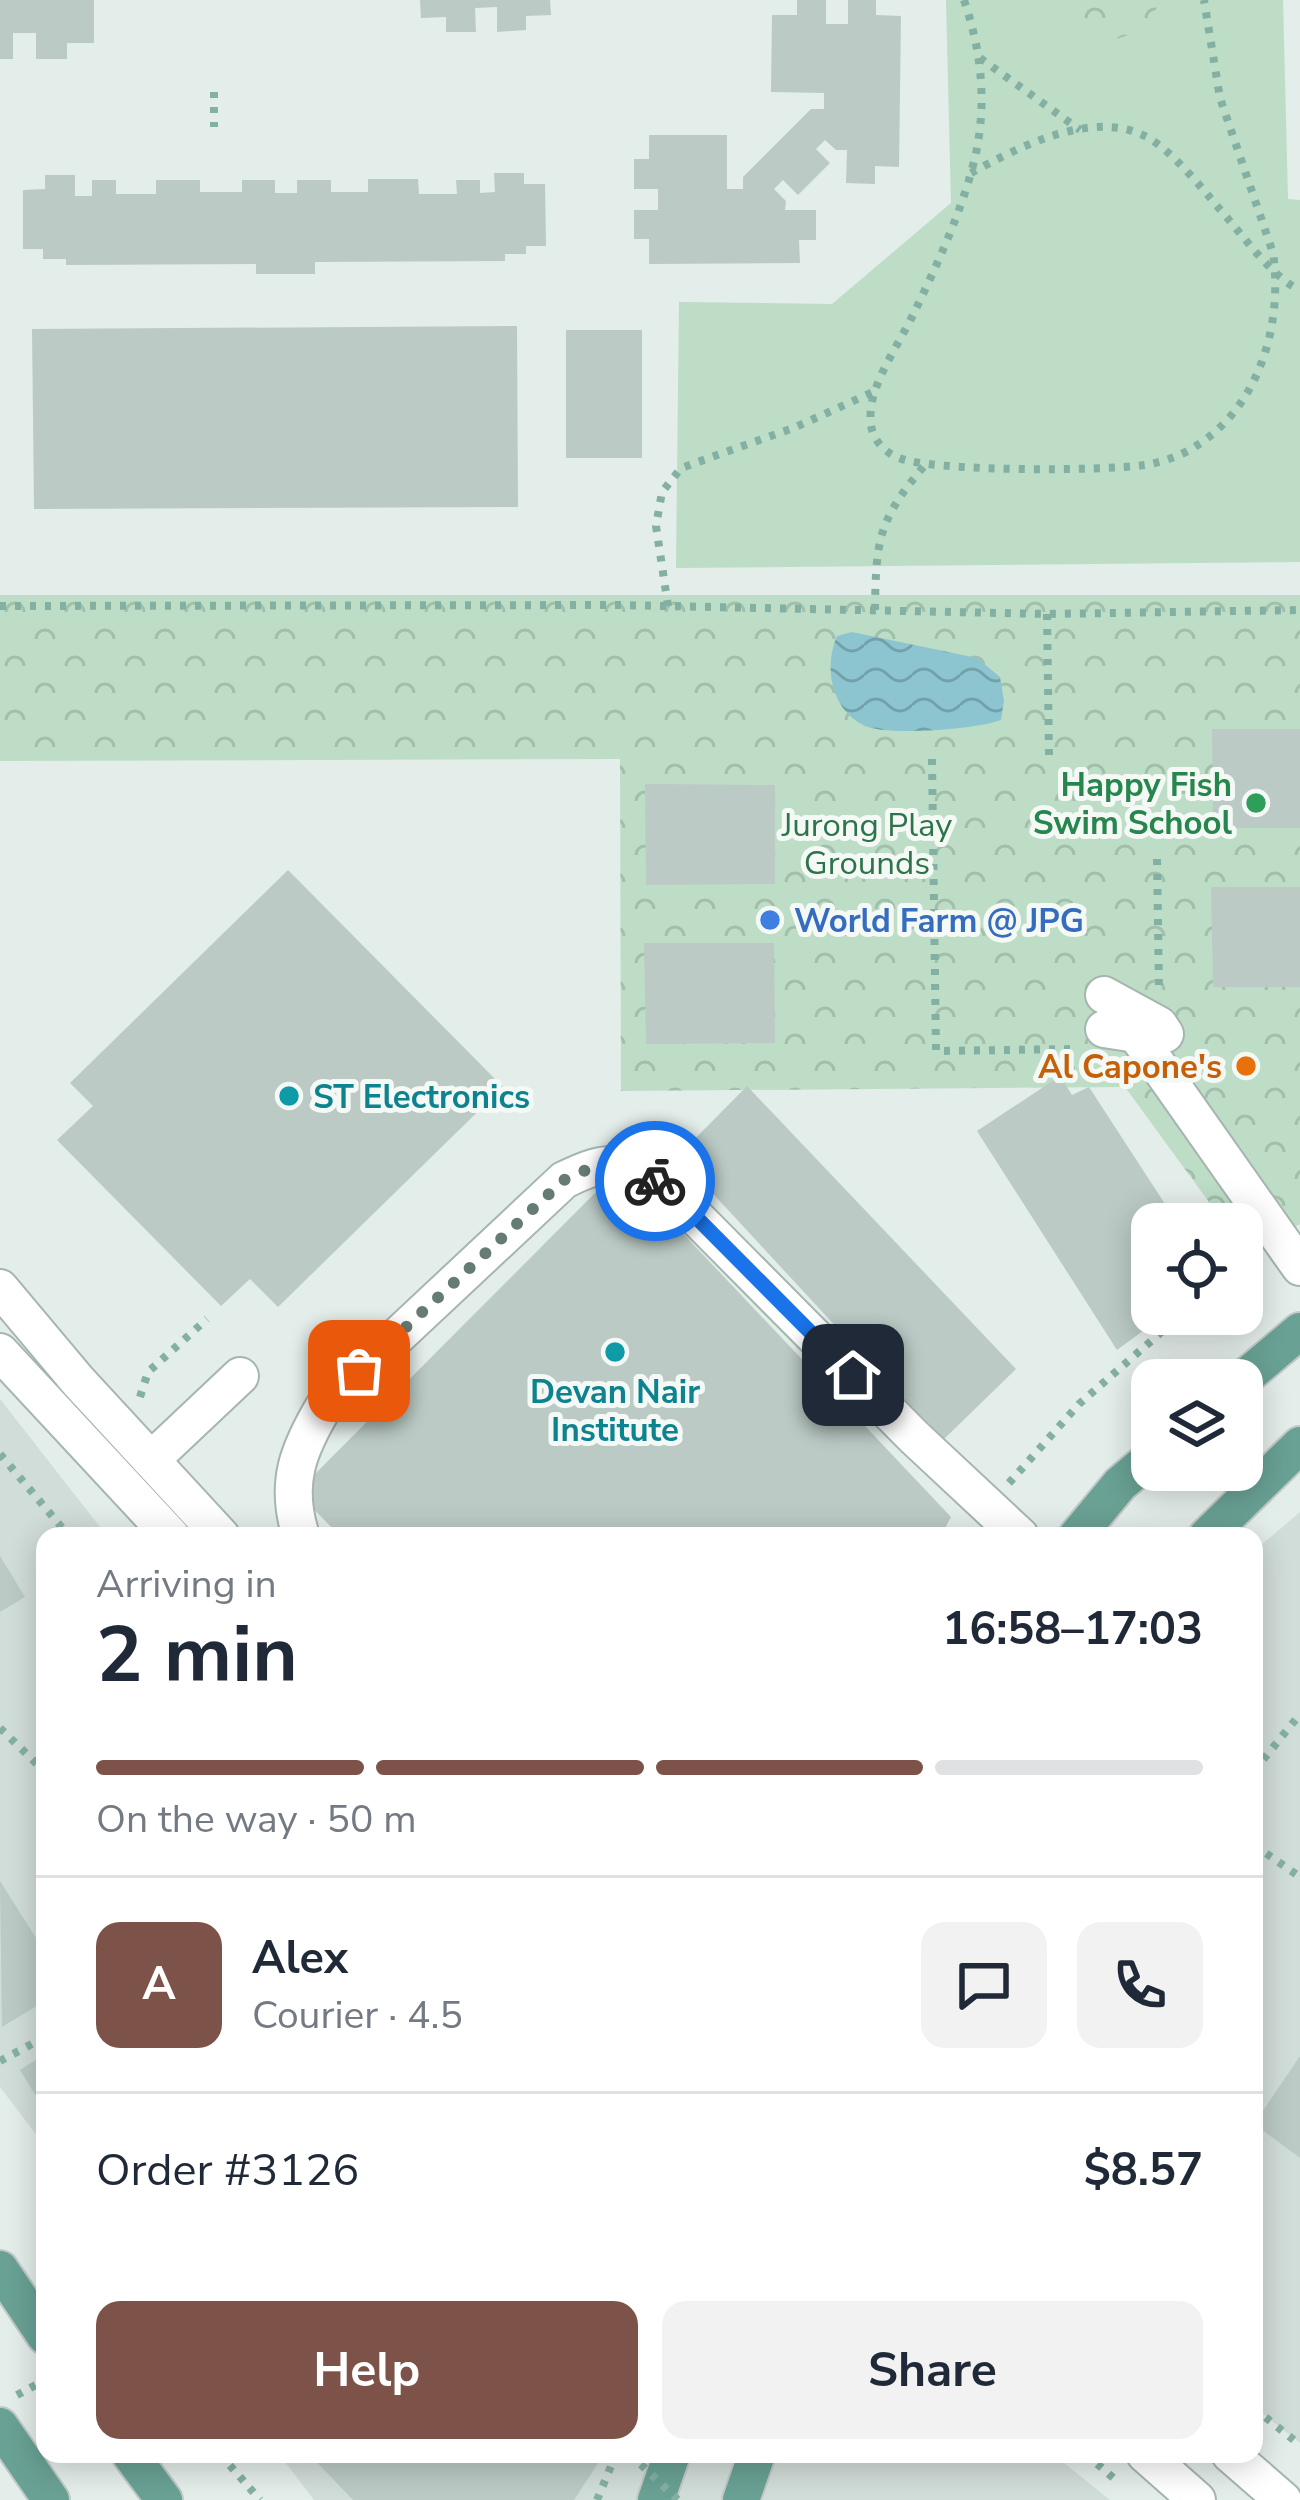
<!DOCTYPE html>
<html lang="en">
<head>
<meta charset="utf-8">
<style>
	body { margin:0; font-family:"Nunito Sans",sans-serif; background:#f2f2f3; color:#1f2937; height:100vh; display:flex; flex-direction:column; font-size:45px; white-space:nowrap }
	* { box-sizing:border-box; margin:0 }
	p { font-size:39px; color:#747a83 }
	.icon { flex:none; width:66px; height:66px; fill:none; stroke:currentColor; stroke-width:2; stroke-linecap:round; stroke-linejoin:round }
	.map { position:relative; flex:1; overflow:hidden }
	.details { position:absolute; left:36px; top:1527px; width:1227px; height:936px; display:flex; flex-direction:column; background:#fff; border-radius:24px; box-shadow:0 6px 30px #0003 }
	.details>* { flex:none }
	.controls { position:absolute; left:1131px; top:1203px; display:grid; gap:24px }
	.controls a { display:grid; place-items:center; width:132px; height:132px; border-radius:24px; background:#fff; box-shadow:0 6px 30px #0003; font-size:60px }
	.pin { position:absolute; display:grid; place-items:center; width:102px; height:102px; color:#fff; margin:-51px; border-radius:24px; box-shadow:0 6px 18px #0006 }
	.courier { position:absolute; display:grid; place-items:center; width:120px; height:120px; margin:-60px; border:9px solid #1a73e8; border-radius:50%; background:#fff; color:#222; box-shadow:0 3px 15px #0007 }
	.summary em { font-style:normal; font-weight:700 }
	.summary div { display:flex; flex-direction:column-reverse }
	.summary { display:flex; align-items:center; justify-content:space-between; height:204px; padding:0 60px }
	h1 { font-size:78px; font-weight:700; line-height:90px }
	.bar { display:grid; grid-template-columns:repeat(4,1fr); gap:18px 12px; align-content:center; height:144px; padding:0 60px }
	.bar i { height:15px; border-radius:9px; background:#e0e1e3 }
	.bar .on { background:#7d5249 }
	.bar p { grid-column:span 4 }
	.line { display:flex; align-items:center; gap:30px; padding:0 60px; border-top:3px solid #e0e1e3 }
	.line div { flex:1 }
	.round { display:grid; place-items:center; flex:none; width:126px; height:126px; border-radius:24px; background:#f2f2f3 }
	.primary-button { display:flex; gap:24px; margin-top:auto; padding:24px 60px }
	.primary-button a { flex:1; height:138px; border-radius:24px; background:#7d5249; color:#fff; font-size:48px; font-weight:700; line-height:138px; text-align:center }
	.primary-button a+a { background:#f2f2f3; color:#1f2937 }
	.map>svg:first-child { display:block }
	.built { fill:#d1ddd8 }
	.green { fill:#bdddc6 }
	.forest { fill:url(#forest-crowns) }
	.water { fill:url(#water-waves) }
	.building { fill:#bbcac5 }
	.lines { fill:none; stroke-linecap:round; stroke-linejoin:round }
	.minor-casing { stroke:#a6b5b0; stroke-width:40 }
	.major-casing { stroke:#c1c9c7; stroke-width:40 }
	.path { stroke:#84b0a3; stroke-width:8; stroke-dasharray:6 9; stroke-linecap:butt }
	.minor { stroke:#fff; stroke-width:36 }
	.major { stroke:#69a194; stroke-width:36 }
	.path-bridge { stroke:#84b0a3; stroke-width:8; stroke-dasharray:6 9; stroke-linecap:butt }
	.done { stroke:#667b75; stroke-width:12; stroke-dasharray:0 21.6 }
	.route { stroke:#1a73e8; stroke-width:15 }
	.leisure-dot { fill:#2e9e5b; stroke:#f4f9f6; stroke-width:4.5 }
	.shop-dot { fill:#3f7fe0; stroke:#f4f9f6; stroke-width:4.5 }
	.food-dot { fill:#e8710a; stroke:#f4f9f6; stroke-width:4.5 }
	.culture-dot { fill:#0f9aa8; stroke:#f4f9f6; stroke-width:4.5 }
	.labels { text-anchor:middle; stroke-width:10; stroke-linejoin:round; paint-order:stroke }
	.leisure-label { font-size:33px; font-weight:bold; fill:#27864d; stroke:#f4f9f6; text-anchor:end }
	.park-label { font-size:33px; fill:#2e744a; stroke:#f4f9f6 }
	.shop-label { font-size:33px; font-weight:bold; fill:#366cbe; stroke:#f4f9f6; text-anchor:start }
	.food-label { font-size:33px; font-weight:bold; fill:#c56008; stroke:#f4f9f6; text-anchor:end }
	.culture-label { font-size:33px; font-weight:bold; fill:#0d838f; stroke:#f4f9f6; text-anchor:start }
</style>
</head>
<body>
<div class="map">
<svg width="1300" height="2500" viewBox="0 0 1300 2500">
	<defs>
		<pattern id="forest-crowns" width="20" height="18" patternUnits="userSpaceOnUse" patternTransform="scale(3)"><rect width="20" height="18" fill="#bdddc6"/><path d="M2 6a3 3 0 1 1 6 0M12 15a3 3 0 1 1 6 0" fill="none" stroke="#a2bfab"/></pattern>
		<pattern id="water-waves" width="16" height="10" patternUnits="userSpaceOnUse" patternTransform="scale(3)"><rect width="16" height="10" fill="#8cc5d0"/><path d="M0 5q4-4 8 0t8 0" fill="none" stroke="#72a1aa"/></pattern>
	</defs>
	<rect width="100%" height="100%" fill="#e3ede9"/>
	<g class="built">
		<path d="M 0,1399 L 107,1536 L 45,1536 L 45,2146 L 0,2087 Z"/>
		<path d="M 1300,1512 L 1300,2443 L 1254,2407 L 1254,1551 Z"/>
		<path d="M 279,2454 L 1053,2454 L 1110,2500 L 314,2500 Z"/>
	</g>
	<path class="green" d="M 946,0 L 1283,0 L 1288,199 L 1300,200 L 1300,562 L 676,568 L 679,302 L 832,304 L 951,203 Z"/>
	<g class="forest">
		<path d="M 1046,0 L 1162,0 C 1152,16 1139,33 1119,38 C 1091,44 1055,27 1046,0 Z"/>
		<path d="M 0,595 L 1300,595 L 1300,1224 L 1247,1255 L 1242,1248 L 1242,1224 L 1225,1224 L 1125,1087 L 621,1091 L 620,759 L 0,761 Z"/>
	</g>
	<path class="water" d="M 852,632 L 977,658 L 1000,677 L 1004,701 L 1001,720 C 978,729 884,737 863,725 C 830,708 824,666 837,636 Z"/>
	<g class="building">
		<path d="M 0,0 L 94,0 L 94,43 L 67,43 L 67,59 L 36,59 L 36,33 L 13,33 L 13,59 L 0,59 Z"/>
		<path d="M 420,0 L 550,0 L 551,15 L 526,16 L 526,30 L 497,32 L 497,7 L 475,8 L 476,32 L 446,32 L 446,17 L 421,18 Z"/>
		<path d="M 797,0 L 826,0 L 826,24 L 848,24 L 848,0 L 876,0 L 876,15 L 901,16 L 899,167 L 875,166 L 875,184 L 846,183 L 847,150 L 836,150 L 825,140 L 816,149 L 830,163 L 798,195 L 783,180 L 774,189 L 786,201 L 785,210 L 816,210 L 816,240 L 799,240 L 800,263 L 649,264 L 649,239 L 634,239 L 634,210 L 658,210 L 658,189 L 634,189 L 634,159 L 649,159 L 649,135 L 727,135 L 727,189 L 743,189 L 743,177 L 811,109 L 824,109 L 824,93 L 771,92 L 772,15 L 797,15 Z"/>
		<path d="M 494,173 L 524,173 L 524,184 L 545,184 L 546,246 L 526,246 L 526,254 L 505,254 L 505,261 L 315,262 L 315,274 L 256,274 L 256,264 L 66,265 L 66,259 L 43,259 L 43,249 L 23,249 L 23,190 L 45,189 L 45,175 L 75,175 L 75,196 L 92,196 L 92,180 L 116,180 L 116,194 L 156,194 L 156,180 L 200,180 L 200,192 L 242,192 L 242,180 L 275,180 L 275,193 L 297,193 L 297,180 L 331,180 L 331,192 L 368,192 L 368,179 L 418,179 L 419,194 L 457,194 L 456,180 L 480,180 L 480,193 L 495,192 Z"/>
		<path d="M 517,326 L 518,507 L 34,509 L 32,329 Z"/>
		<rect x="566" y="330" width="76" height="128"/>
		<path d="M 1212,729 L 1300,729 L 1300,828 L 1213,828 Z"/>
		<path d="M 645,784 L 775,785 L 775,884 L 646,885 Z"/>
		<path d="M 288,870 L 503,1087 L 278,1307 L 250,1279 L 221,1306 L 57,1140 L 93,1106 L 70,1083 Z"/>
		<path d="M 1211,887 L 1300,887 L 1300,987 L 1213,987 Z"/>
		<path d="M 644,943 L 774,943 L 775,1043 L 646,1044 Z"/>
		<path d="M 1060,1076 L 1072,1095 L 1089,1087 L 1178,1224 L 1152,1224 L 1152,1314 L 1166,1314 L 1117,1350 L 977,1131 Z"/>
		<path d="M 747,1086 L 1016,1369 L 942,1441 L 678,1156 Z"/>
		<path d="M 612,1176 L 649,1213 L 656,1205 L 951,1517 L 941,1536 L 340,1536 L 297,1492 Z"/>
		<path d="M 0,1556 L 25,1597 L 0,1612 Z"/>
		<path d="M 0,1881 L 45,1952 L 45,2001 L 2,2027 Z"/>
		<path d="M 45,2054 L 45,2111 L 20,2070 Z"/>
		<path d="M 1300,2056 L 1300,2158 L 1254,2124 Z"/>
		<path d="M 309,2454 L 604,2454 L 574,2500 L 353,2500 Z"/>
	</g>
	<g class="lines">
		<defs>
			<g id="minor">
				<path d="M 1104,995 L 1159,1025 L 1165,1034"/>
				<path d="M 1104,1029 L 1136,1034 L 1300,1267"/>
				<path d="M 0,1288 L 78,1381 L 221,1536"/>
				<path d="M 0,1352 L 171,1536"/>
				<path d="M 151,1460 L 240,1376"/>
				<path d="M 301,1536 C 284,1483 298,1449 326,1403 L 564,1180 C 613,1156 621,1162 668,1189 L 914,1437 L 1020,1536"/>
				<path d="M 1145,2454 L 1197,2500"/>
				<path d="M 1230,2454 L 1283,2500"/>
			</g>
			<g id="major">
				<path d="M 1242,1380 L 1300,1331"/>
				<path d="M 1077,1536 L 1120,1484 L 1152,1457"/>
				<path d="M 1207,1536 L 1300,1445"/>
				<path d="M 0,2269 L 45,2336"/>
				<path d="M 0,2426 L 51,2500"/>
				<path d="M 130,2454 L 164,2500"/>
				<path d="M 656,2500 L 672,2454"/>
				<path d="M 741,2500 L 757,2454"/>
			</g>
		</defs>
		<use href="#minor" class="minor-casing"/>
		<use href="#major" class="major-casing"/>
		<g class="path">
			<path d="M 964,0 C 981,50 987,100 976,153 C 964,207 937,265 913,315 C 901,339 885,363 876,388 C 871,401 868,420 873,433 C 878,445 888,454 899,458 C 934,472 1104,471 1145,465 C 1162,462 1181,456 1196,446 C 1260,406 1283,323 1273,253 L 1220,98 L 1204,0"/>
			<path d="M 980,58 L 1080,130"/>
			<path d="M 214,92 L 214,127"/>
			<path d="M 971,173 C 1017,148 1091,109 1145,136 C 1173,150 1208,196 1229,220 C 1252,247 1270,273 1300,291"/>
			<path d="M 0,606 L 618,605 L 1047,614 L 1300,610"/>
			<path d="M 668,606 L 656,526 L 662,492 L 681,468 L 796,427 L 875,391"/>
			<path d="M 875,610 C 876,540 878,520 925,465"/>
			<path d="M 1047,614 L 1049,755"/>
			<path d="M 932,759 L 936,1051 L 1075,1049"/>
			<path d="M 1157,859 L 1159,988"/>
			<path d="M 140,1397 L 148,1372 L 207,1319"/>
			<path d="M 0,1454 L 69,1536"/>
			<path d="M 1009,1483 L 1079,1404 L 1182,1314"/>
			<path d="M 0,1728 L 45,1772"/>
			<path d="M 1254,1771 L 1300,1714"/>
			<path d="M 1254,1845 L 1300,1877"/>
			<path d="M 0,2061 L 45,2037"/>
			<path d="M 17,2395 L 45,2380"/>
			<path d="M 1254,2408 L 1300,2445"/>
			<path d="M 220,2454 L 260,2500"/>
			<path d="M 1086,2454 L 1119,2483"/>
			<path d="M 597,2500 L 616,2454"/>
		</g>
		<use href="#minor" class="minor"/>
		<use href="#major" class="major"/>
		<path class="path-bridge" d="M 630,2454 L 678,2500"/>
	</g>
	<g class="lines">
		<path class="done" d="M 359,1371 L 564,1180 C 602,1161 616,1159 655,1181"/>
		<path class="route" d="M 655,1181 L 668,1189 L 853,1375"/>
	</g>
	<circle class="leisure-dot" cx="1256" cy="803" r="12"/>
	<circle class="shop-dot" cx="770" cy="920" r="12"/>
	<circle class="food-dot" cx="1246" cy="1066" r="12"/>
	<g class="culture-dot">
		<circle cx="289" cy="1096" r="12"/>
		<circle cx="615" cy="1352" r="12"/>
	</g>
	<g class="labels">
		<g class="leisure-label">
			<text x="1232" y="796">Happy Fish<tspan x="1232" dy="38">Swim School</tspan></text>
		</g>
		<g class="park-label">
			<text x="867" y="836">Jurong Play<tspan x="867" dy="38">Grounds</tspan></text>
		</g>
		<g class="shop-label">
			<text x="794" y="932">World Farm @ JPG</text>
		</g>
		<g class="food-label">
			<text x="1222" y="1078">Al Capone's</text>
		</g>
		<g class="culture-label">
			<text x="313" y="1108">ST Electronics</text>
			<text x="615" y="1403" text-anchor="middle">Devan Nair<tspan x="615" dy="38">Institute</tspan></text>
		</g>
	</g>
</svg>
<div class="controls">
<a><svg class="icon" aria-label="locate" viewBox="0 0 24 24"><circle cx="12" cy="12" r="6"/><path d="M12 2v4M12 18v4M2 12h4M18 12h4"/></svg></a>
<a><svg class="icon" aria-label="layers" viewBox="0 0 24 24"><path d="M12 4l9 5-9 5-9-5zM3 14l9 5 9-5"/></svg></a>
</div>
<div class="pin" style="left:359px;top:1371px;background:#ea580c"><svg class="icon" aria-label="bag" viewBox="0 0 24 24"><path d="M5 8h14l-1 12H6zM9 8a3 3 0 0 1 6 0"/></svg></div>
<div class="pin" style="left:853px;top:1375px;background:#1f2937"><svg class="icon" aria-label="home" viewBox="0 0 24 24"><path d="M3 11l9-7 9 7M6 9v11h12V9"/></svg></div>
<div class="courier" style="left:655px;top:1181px"><svg class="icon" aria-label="bike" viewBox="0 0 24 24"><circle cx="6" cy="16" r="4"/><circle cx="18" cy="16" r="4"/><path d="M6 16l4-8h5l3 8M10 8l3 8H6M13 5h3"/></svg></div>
<section class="details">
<div class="summary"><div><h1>2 min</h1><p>Arriving in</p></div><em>16:58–17:03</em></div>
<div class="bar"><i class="on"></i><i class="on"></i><i class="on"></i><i></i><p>On the way · 50 m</p></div>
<div class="line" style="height:216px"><b class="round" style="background:#7d5249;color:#fff">A</b><div><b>Alex</b><p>Courier · 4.5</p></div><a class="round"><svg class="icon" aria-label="chat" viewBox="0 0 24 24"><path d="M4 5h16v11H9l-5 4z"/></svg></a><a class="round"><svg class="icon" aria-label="phone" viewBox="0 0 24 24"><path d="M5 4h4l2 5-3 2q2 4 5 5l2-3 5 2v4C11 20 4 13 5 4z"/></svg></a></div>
<div class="line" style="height:156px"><div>Order #3126</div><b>$8.57</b></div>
<div class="primary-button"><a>Help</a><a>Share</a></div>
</section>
</div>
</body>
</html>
